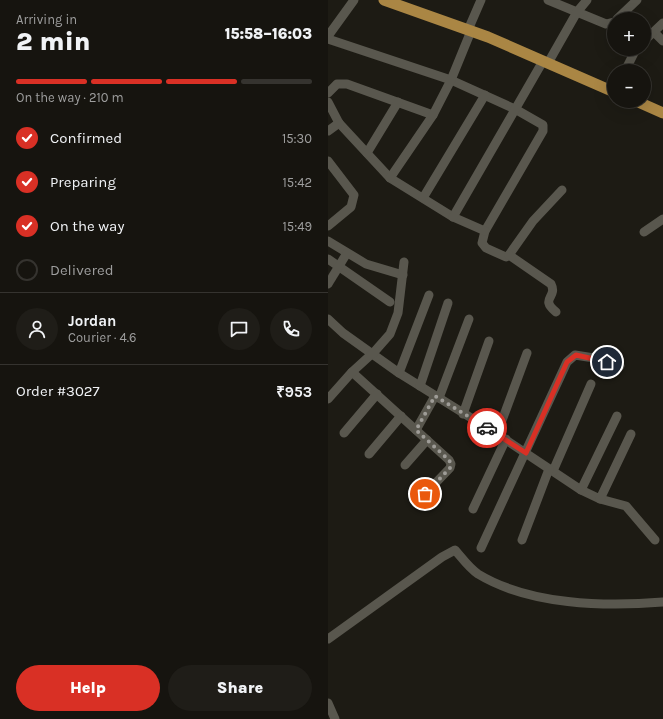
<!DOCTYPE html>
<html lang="en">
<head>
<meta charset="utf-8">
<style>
	body { margin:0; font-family:Karla,sans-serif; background:#1f1d18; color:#f1f3f6; height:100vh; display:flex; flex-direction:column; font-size:15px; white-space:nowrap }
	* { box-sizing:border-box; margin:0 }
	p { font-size:13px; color:#9e9e9e }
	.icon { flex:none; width:22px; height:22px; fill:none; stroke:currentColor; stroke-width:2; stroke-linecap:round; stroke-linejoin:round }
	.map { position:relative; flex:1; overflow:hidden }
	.sheet { display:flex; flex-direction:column; background:#16140f; width:328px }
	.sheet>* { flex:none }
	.controls { position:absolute; left:279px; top:12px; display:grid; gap:8px }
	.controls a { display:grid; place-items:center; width:44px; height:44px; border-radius:50%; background:#16140f; box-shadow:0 4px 16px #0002,0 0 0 1px #35332f; font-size:20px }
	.pin { position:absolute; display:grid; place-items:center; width:34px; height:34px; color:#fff; margin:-17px; border:2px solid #fff; border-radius:50%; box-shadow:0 1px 4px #0007 }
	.courier { position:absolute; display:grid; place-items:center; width:40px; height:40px; margin:-20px; border:3px solid #d93025; border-radius:50%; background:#fff; color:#222; box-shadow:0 1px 5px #0007 }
	.headline em { font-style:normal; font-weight:800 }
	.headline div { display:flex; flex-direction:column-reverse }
	.headline { display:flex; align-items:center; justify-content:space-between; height:68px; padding:0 16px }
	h1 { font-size:26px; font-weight:800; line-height:30px }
	.bar { display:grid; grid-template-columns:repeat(4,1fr); gap:6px 4px; align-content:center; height:48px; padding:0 16px }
	.bar i { height:5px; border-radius:3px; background:#35332f }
	.bar .active { background:#d93025 }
	.bar p { grid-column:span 4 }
	.line { display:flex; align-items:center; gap:10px; padding:0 16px; border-top:1px solid #35332f }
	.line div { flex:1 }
	.round { display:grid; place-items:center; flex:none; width:42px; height:42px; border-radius:21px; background:#1f1d18 }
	ol { padding:0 16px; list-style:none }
	li { display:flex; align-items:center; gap:12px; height:44px }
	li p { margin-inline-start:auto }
	li .icon { padding:4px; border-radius:50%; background:#d93025; color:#fff; stroke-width:4 }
	li:last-child { color:#9e9e9e }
	li i { width:22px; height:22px; border:2px solid #35332f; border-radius:50% }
	.action { display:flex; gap:8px; margin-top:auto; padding:8px 16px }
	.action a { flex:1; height:46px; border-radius:24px; background:#d93025; color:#fff; font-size:16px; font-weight:800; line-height:46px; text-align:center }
	.action a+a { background:#1f1d18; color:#f1f3f6 }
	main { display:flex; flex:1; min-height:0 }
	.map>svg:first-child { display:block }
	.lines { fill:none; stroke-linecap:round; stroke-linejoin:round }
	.minor { stroke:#59574e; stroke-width:9 }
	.major { stroke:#aa8644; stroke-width:11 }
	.done { stroke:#9e9c97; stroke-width:4; stroke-dasharray:0 7.2 }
	.route { stroke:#d93025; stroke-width:5 }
</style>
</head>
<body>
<main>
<section class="sheet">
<div class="headline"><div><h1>2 min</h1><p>Arriving in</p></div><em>15:58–16:03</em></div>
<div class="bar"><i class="active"></i><i class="active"></i><i class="active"></i><i></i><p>On the way · 210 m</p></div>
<ol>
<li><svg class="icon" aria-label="check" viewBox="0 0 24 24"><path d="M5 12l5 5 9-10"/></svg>Confirmed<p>15:30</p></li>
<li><svg class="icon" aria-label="check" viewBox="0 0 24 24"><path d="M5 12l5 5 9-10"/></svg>Preparing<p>15:42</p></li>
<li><svg class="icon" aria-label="check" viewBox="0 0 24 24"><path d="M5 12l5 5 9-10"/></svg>On the way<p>15:49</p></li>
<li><i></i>Delivered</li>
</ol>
<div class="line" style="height:72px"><a class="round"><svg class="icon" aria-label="person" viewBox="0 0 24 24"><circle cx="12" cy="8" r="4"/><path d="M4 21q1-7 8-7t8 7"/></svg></a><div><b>Jordan</b><p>Courier · 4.6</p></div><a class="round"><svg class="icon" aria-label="chat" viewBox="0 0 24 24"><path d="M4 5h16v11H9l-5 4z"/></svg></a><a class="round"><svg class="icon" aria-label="phone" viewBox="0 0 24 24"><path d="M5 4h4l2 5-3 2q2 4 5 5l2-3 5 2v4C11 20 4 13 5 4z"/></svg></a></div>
<div class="line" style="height:52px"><div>Order #3027</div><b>₹953</b></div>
<div class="action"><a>Help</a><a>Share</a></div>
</section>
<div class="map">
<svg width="335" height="719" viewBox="0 0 335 719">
	<rect width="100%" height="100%" fill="#1d1b14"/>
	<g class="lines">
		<g class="minor">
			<path d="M 220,0 L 278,24 L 286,22"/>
			<path d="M 289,19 L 309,0"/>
			<path d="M 140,30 L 153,0"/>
			<path d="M 326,32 L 335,41"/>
			<path d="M 0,36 L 26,0"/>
			<path d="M 0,39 L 123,80 L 187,109 L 215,125 L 215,131 L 157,231 L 154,243 L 158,248 L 178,257 L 181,255 L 205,221 L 234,190"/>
			<path d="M 316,41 L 335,23"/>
			<path d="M 220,63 L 249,12 L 259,0"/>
			<path d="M 297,71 L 308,49"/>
			<path d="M 0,93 L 9,84 L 19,84 L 105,115"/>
			<path d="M 0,102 L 11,123 L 62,178 L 125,217 L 157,231"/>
			<path d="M 0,131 L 11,123"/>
			<path d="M 39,153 L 70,102"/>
			<path d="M 0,161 L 26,195 L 23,207 L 0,226"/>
			<path d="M 62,178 L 105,115 L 123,80 L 143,31"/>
			<path d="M 95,198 L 157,95"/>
			<path d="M 125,217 L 215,61"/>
			<path d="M 316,232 L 335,219"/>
			<path d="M 0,241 L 38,264 L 75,275"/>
			<path d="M 181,255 L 223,284 C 230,298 211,298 228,312"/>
			<path d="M 0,259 L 62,302"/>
			<path d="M 0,284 L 19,253"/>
			<path d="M 0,319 L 15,333 L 71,373 L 169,434 L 253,490 L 272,499 L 298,506 L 327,540"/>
			<path d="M 24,372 L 121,460 L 123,464 L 122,468 L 97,494"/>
			<path d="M 71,373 L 101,295"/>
			<path d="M 92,386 L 120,303"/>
			<path d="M 111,398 L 141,319"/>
			<path d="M 0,399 L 24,372 L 47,351 L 62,334 L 70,313 L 76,262"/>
			<path d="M 135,414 L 161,341"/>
			<path d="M 88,430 L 107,396"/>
			<path d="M 16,433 L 49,394"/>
			<path d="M 169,434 L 199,353"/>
			<path d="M 41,454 L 73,416"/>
			<path d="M 77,465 L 99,440"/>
			<path d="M 225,471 L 263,384"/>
			<path d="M 253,490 L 289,416"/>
			<path d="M 272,499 L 303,434"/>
			<path d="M 145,509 L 178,439"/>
			<path d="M 194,540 L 221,469"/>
			<path d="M 153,548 L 239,362 L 247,355 L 266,358 L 292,366"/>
			<path d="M 0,639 L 114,557 L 127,550 C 134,558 141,568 150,574 C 201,605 277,607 335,602"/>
			<path d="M 0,703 L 7,719"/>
		</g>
		<g class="major">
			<path d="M 56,0 L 160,37 L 286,92"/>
			<path d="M 308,101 L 335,113"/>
		</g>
	</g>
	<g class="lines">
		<path class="done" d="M 97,494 L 122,468 L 123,464 L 121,460 L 88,430 L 107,396 L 159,428"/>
		<path class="route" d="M 159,428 L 198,453 L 239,362 L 248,355 L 279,362"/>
	</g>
</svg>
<div class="controls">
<a>+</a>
<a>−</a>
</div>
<div class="pin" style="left:97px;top:494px;background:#ea580c"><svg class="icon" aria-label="bag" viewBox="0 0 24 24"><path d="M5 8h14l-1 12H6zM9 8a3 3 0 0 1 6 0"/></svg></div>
<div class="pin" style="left:279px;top:362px;background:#1f2937"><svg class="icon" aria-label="home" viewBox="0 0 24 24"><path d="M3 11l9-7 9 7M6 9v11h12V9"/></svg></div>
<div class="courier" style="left:159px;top:428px"><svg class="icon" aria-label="car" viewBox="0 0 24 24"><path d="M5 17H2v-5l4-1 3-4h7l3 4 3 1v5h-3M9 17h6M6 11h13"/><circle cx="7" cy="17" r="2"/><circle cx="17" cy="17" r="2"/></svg></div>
</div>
</main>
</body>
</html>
